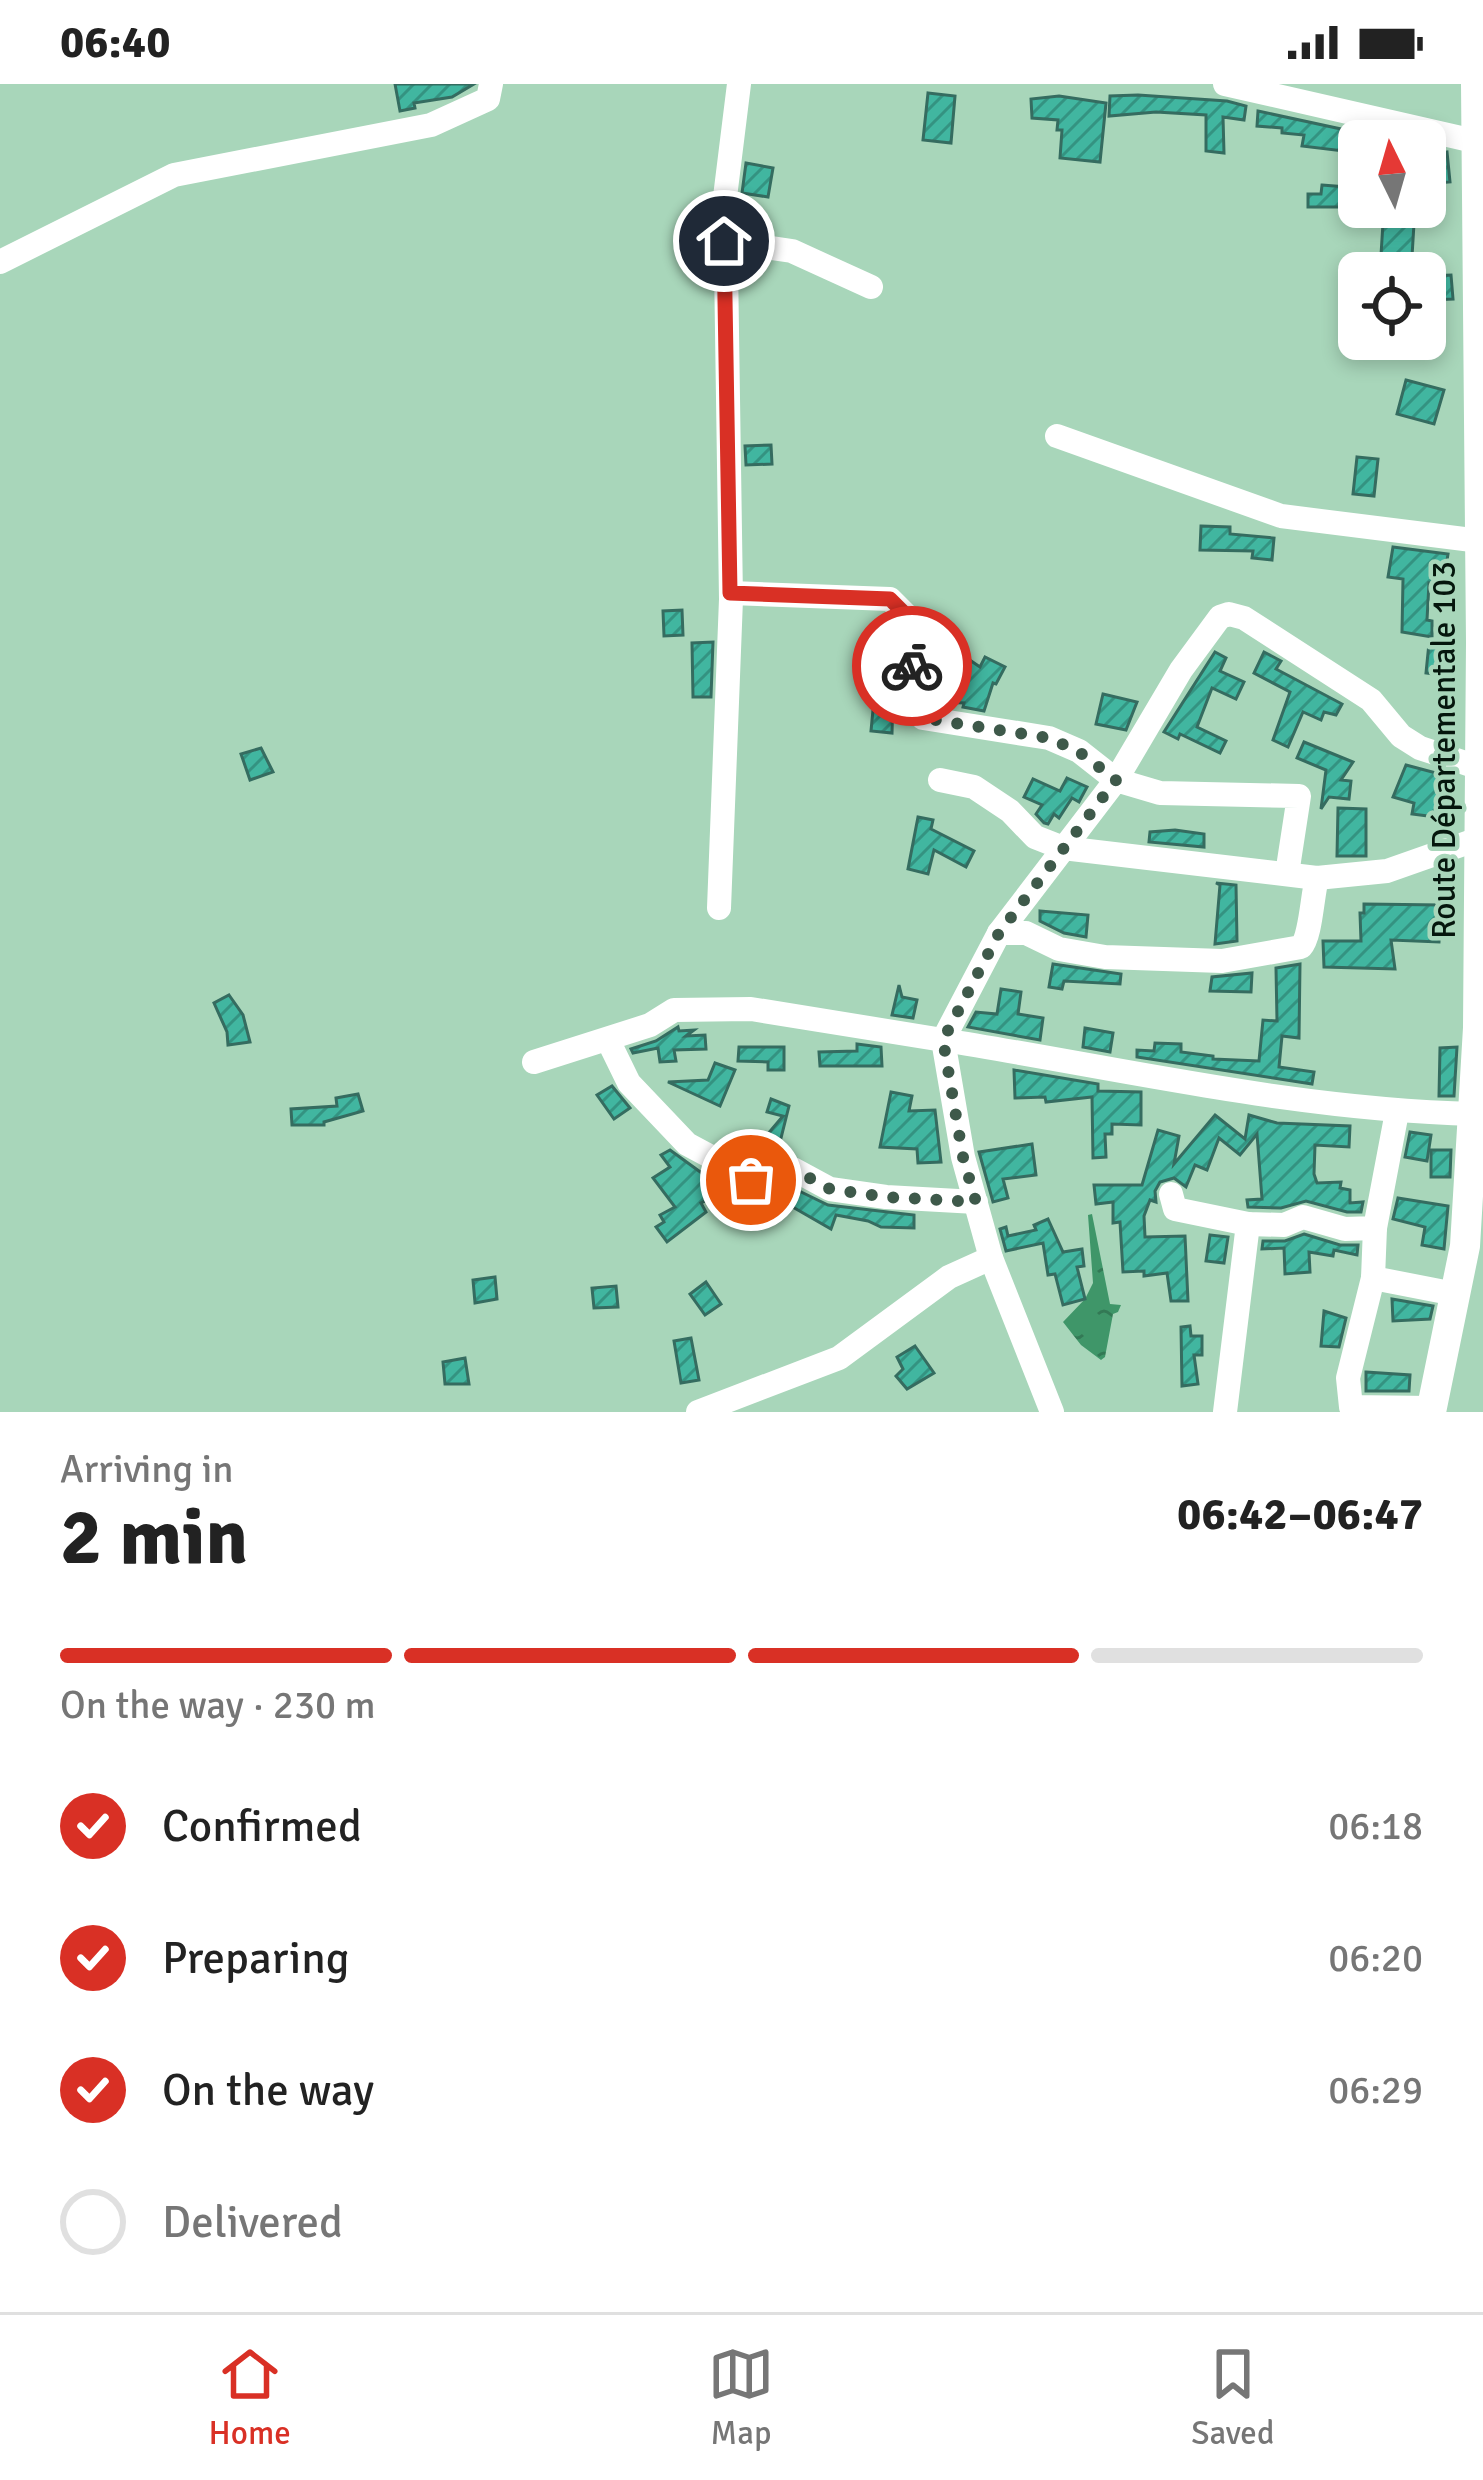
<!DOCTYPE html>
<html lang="en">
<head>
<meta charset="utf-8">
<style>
	body { margin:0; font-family:Signika,sans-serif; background:#f2f2f2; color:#222; height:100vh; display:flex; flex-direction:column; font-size:45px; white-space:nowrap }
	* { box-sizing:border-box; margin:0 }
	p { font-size:39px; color:#767676 }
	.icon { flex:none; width:66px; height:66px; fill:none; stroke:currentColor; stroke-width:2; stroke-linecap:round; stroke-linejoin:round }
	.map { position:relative; height:1328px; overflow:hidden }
	.panel { display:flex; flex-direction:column; background:#fff; flex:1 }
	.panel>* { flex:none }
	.needle { width:78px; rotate:355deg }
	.controls { position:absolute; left:1338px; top:36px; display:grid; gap:24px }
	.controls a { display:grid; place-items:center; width:108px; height:108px; border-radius:18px; background:#fff; box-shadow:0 6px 18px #0003; font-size:60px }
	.pin { position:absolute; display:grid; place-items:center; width:102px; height:102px; color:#fff; margin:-51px; border:6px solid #fff; border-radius:50%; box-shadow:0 3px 12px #0007 }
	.courier { position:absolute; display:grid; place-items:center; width:120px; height:120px; margin:-60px; border:9px solid #d93025; border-radius:50%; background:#fff; color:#222; box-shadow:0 3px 15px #0007 }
	.head em { font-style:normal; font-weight:700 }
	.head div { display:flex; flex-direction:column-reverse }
	.head { display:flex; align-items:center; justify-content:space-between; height:204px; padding:0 60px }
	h1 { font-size:78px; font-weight:700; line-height:90px }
	.bar { display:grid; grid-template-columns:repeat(4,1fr); gap:18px 12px; align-content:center; height:144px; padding:0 60px }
	.bar i { height:15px; border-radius:9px; background:#e0e0e0 }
	.bar .selected { background:#d93025 }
	.bar p { grid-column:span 4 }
	ol { padding:0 60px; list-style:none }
	li { display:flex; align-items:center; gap:36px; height:132px }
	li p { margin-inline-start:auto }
	li .icon { padding:12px; border-radius:50%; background:#d93025; color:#fff; stroke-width:4 }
	li:last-child { color:#767676 }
	li i { width:66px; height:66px; border:6px solid #e0e0e0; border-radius:50% }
	.status { display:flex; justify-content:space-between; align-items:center; height:84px; padding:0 60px; background:#fff; direction:ltr }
	.status svg { height:33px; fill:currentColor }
	.tab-bar { display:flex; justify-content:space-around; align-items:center; height:168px; border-top:3px solid #e0e0e0; background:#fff; font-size:33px; color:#767676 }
	.tab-bar a { display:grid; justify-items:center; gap:6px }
	.tab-bar .selected { color:#d93025 }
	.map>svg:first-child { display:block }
	.water { fill:url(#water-ripples) }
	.building { fill:url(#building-hatch); stroke:#356c60; stroke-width:3 }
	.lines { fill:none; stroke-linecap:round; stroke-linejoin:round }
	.minor { stroke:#fff; stroke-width:24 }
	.major { stroke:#fff; stroke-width:30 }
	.done { stroke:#3e594a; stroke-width:12; stroke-dasharray:0 21.6 }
	.route { stroke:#d93025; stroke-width:15 }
	.labels { text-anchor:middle; stroke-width:9; stroke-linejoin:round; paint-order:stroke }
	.street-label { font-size:33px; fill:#05160d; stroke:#a8d6ba }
</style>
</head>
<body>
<div class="status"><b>06:40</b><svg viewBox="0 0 49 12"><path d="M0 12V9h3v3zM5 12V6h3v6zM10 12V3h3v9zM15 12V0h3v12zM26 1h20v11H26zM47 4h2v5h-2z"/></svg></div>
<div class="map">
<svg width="1483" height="1328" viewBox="0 0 1483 1328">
	<defs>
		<pattern id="water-ripples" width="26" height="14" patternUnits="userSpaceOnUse" patternTransform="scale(3)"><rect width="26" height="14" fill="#3f9669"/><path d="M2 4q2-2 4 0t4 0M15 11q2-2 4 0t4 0" fill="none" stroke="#337955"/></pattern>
		<pattern id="building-hatch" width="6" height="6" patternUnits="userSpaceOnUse" patternTransform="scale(3)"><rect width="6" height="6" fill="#41b6a0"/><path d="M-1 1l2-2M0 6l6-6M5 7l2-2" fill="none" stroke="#349381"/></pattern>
	</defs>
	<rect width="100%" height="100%" fill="#a8d6ba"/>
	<path class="water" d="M 1092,1130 L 1110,1220 L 1121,1221 L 1118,1228 L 1113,1230 L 1105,1273 L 1101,1276 L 1081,1261 L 1063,1238 L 1085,1215 L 1093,1199 L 1088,1131 Z"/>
	<g class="building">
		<path d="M 395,0 L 474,0 L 452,13 L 414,19 L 415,24 L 400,27 Z"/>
		<path d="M 928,9 L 955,12 L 951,59 L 923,56 Z"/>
		<path d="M 1138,11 L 1227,17 L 1246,22 L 1244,36 L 1223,33 L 1224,69 L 1206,67 L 1206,31 L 1156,28 L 1109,32 L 1110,12 Z"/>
		<path d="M 1059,12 L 1106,19 L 1100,78 L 1060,74 L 1062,46 L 1057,46 L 1058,36 L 1032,34 L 1031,15 Z"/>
		<path d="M 1258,27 L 1341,45 L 1340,52 L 1359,52 L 1359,88 L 1344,88 L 1344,67 L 1302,62 L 1304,51 L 1282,49 L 1282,44 L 1257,42 Z"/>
		<path d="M 1447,68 L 1450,98 L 1425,100 L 1425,82 L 1435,81 L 1434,70 Z"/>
		<path d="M 746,79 L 773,84 L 768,113 L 742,109 Z"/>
		<path d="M 1322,101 L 1346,103 L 1348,123 L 1308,123 L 1308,110 L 1321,110 Z"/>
		<path d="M 1384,123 L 1415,123 L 1411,189 L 1372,189 L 1373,170 L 1381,171 Z"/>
		<path d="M 1451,191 L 1453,215 L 1430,216 L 1428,192 Z"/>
		<path d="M 1406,296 L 1444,306 L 1434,340 L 1397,330 Z"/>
		<path d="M 771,361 L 772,380 L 746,381 L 745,362 Z"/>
		<path d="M 1357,373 L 1378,375 L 1374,412 L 1353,410 Z"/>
		<path d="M 1201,442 L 1230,443 L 1230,450 L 1274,454 L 1272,476 L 1252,474 L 1253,467 L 1200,466 Z"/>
		<path d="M 1393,463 L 1448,470 L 1443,501 L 1429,499 L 1427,536 L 1432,537 L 1432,553 L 1402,548 L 1403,495 L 1388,493 Z"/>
		<path d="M 682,526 L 683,551 L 664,552 L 663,527 Z"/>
		<path d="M 713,558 L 711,613 L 693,613 L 692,559 Z"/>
		<path d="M 1429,559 L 1453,561 L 1449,592 L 1426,589 Z"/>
		<path d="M 1215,568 L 1226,574 L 1220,587 L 1244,598 L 1236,615 L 1212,604 L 1197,643 L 1226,657 L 1220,669 L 1180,650 L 1178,655 L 1164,648 Z"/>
		<path d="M 1264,568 L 1281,577 L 1276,585 L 1342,620 L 1336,631 L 1324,628 L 1321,636 L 1303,628 L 1288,663 L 1273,656 L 1290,608 L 1254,589 Z"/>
		<path d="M 961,570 L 980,583 L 985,573 L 1005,583 L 996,600 L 993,599 L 984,627 L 963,623 L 964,619 L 941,618 L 941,601 Z"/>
		<path d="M 886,575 L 894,577 L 892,649 L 871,647 L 873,626 L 883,627 Z"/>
		<path d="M 1103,610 L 1137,618 L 1126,646 L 1096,640 Z"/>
		<path d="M 1304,658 L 1353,678 L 1341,696 L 1351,697 L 1349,715 L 1329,713 L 1321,725 L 1326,686 L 1297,674 Z"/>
		<path d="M 261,664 L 273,688 L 250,696 L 241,670 Z"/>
		<path d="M 1406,681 L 1455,694 L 1451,711 L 1447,710 L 1444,734 L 1412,730 L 1414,719 L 1393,713 Z"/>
		<path d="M 1067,694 L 1087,703 L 1081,714 L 1079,718 L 1072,714 L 1059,734 L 1054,730 L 1048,740 L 1044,739 L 1036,730 L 1042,721 L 1024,713 L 1033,695 L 1060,707 Z"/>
		<path d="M 1338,724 L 1366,725 L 1366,772 L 1337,772 Z"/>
		<path d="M 918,733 L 933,736 L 931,745 L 974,767 L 966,783 L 934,766 L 928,790 L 908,785 Z"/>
		<path d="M 1175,746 L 1204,750 L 1204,763 L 1149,758 L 1150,748 Z"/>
		<path d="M 1216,799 L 1236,801 L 1237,857 L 1215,860 L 1220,801 Z"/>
		<path d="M 1364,820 L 1441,821 L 1439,858 L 1391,856 L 1395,885 L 1324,883 L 1323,857 L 1361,857 L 1360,829 L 1364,829 Z"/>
		<path d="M 1040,827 L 1088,831 L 1086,853 L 1064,849 L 1040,837 Z"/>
		<path d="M 1053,880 L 1121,890 L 1120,900 L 1064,897 L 1062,905 L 1049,903 Z"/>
		<path d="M 1300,880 L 1299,954 L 1282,952 L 1279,983 L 1314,988 L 1312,1000 L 1137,973 L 1137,966 L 1154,967 L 1155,959 L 1181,960 L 1181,968 L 1213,972 L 1213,975 L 1259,977 L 1263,936 L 1277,937 L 1276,884 Z"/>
		<path d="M 1252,889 L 1251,908 L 1210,907 L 1212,893 Z"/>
		<path d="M 899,901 L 902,913 L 917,916 L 913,934 L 892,931 Z"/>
		<path d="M 1001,905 L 1021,908 L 1018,930 L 1043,934 L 1040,956 L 968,943 L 976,928 L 997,930 Z"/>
		<path d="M 229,911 L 243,931 L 250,958 L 228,961 L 227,948 L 214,919 Z"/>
		<path d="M 678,943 L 679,947 L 694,946 L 686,952 L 705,951 L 706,965 L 674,966 L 676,977 L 660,978 L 658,964 L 633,969 L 631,965 L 656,957 Z"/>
		<path d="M 1085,944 L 1113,949 L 1110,968 L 1083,963 Z"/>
		<path d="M 857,960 L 881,963 L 882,982 L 820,982 L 819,968 L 857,967 Z"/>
		<path d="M 739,963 L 784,963 L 784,986 L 768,986 L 768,978 L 738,977 Z"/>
		<path d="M 1457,963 L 1454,1012 L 1439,1012 L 1440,964 Z"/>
		<path d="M 715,979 L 735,986 L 720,1022 L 668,998 L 708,996 Z"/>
		<path d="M 1014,986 L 1098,1000 L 1098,1007 L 1141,1008 L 1141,1041 L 1112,1040 L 1112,1050 L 1105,1050 L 1106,1073 L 1093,1074 L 1092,1013 L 1046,1018 L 1045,1013 L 1015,1014 Z"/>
		<path d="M 612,1002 L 630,1024 L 614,1035 L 597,1011 Z"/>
		<path d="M 891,1008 L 912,1012 L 909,1027 L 935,1026 L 941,1078 L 918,1079 L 917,1065 L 880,1063 Z"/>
		<path d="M 358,1010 L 363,1027 L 324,1038 L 324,1041 L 292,1041 L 291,1025 L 337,1022 L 336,1014 Z"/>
		<path d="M 771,1015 L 789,1022 L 780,1058 L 760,1080 L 729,1064 L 738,1052 L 755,1065 L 783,1032 L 767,1028 Z"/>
		<path d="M 1215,1031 L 1245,1055 L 1249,1031 L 1277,1039 L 1350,1042 L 1349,1063 L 1315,1061 L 1314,1090 L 1317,1099 L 1341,1098 L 1340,1104 L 1350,1106 L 1350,1119 L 1363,1118 L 1361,1128 L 1347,1128 L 1306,1117 L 1281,1124 L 1248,1123 L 1247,1116 L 1262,1115 L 1257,1050 L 1240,1071 L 1219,1054 L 1207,1086 L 1195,1081 L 1186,1103 L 1174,1094 L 1160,1098 L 1155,1107 L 1156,1118 L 1150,1116 L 1144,1132 L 1145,1153 L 1185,1152 L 1188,1217 L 1171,1217 L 1167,1189 L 1144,1192 L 1144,1187 L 1123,1188 L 1120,1138 L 1113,1139 L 1113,1118 L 1096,1120 L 1094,1101 L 1142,1101 L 1158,1046 L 1179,1052 L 1174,1080 Z"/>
		<path d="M 1410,1048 L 1431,1051 L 1427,1077 L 1405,1073 Z"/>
		<path d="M 1032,1060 L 1036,1091 L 1003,1095 L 1008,1114 L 993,1118 L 979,1068 Z"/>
		<path d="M 670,1066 L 710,1095 L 721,1097 L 727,1107 L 701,1119 L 706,1128 L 667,1158 L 656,1143 L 664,1138 L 660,1131 L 675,1123 L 653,1094 L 670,1083 L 661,1071 Z"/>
		<path d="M 1431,1066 L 1451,1066 L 1450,1093 L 1431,1093 Z"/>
		<path d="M 793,1104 L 828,1121 L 914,1131 L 914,1144 L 881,1143 L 868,1137 L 836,1131 L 831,1145 L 784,1118 Z"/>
		<path d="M 1398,1114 L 1448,1122 L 1444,1165 L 1422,1161 L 1425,1143 L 1393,1135 Z"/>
		<path d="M 1048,1135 L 1063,1168 L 1082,1165 L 1084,1182 L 1077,1183 L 1085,1215 L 1063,1221 L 1055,1190 L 1048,1191 L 1043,1159 L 1006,1167 L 1000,1145 L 1006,1143 L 1008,1152 L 1036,1146 L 1034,1141 Z"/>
		<path d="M 1304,1150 L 1340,1161 L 1358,1161 L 1357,1171 L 1334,1166 L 1333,1172 L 1309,1168 L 1310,1188 L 1285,1190 L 1284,1164 L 1262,1165 L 1263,1157 L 1285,1157 Z"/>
		<path d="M 1210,1151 L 1228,1153 L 1224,1179 L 1206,1177 Z"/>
		<path d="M 495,1193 L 497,1215 L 475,1219 L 473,1196 Z"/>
		<path d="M 706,1198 L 721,1220 L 705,1231 L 690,1210 Z"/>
		<path d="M 616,1202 L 618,1223 L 594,1224 L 592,1204 Z"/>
		<path d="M 1392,1215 L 1433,1222 L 1430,1235 L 1393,1237 Z"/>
		<path d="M 1324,1227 L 1346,1234 L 1339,1263 L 1321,1262 Z"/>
		<path d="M 1190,1242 L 1191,1252 L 1202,1252 L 1202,1271 L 1194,1271 L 1198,1300 L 1182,1302 L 1181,1243 Z"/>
		<path d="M 691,1254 L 699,1296 L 681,1299 L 674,1257 Z"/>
		<path d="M 915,1262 L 934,1289 L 907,1305 L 896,1292 L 903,1285 L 897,1273 Z"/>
		<path d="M 465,1274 L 469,1300 L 445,1300 L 443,1278 Z"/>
		<path d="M 1366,1288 L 1410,1291 L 1409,1307 L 1366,1307 Z"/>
	</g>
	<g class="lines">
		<g class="minor">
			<path d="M 1225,0 L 1474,57"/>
			<path d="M 725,157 L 792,167 L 871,203"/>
			<path d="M 0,178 L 174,91 L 431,41 L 488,15 L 491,0"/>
			<path d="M 1057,352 L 1281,432 L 1480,457"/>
			<path d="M 731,509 L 890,515 L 906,531 L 914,620 L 923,634 L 1049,654 L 1079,667 L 1116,696 L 1181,586 L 1220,533 L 1229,530 L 1244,534 L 1371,616 L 1401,652 L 1420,664 L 1480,684"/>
			<path d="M 940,696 L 974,703 L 1010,727 L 1035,753 L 1063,764 L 1317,794 L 1387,787 L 1478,755"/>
			<path d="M 1287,790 L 1299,712 L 1160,709 L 1116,696 L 999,849 L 943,956 C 1120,984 1295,1026 1475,1030"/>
			<path d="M 719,824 L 731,515 L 725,113 L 739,0"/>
			<path d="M 999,849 L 1026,849 L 1059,865 L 1105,873 L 1222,877 L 1301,863 C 1311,852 1312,812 1317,794"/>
			<path d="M 608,956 L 629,999 L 687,1060 L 758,1098 L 773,1097 L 793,1085 L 830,1105 L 886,1113 L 976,1118"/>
			<path d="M 534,978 L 650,941 L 674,926 L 751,925 L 943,956 L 963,1073 L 991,1174 L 1052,1328"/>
			<path d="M 1171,1110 L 1175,1125 L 1248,1140 L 1284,1141 L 1303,1133 L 1345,1145 L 1375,1144 L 1397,1028"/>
			<path d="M 1375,1144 L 1373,1194 L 1455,1210"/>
			<path d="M 1373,1194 L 1348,1294 L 1351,1323 L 1431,1324"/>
			<path d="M 698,1328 L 839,1274 L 949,1193 L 991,1174"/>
			<path d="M 1225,1328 L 1248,1140"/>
		</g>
		<path class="major" d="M 1431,1328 L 1465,1162 L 1478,944 L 1481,559 L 1476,0"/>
	</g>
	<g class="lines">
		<path class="done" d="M 751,1096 L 773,1097 L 793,1085 L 830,1105 L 886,1113 L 976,1118 L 963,1073 L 943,956 L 999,849 L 1116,696 L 1078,667 L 1049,654 L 923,634 L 916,627 L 912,582"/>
		<path class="route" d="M 724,157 L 730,509 L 890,515 L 906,531 L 912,582"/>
	</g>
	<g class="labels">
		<g class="street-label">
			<text transform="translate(1443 666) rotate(-90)" y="12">Route Départementale 103</text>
		</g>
	</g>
</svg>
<div class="controls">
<a><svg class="needle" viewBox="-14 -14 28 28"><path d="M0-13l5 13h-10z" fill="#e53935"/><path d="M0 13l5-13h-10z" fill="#767676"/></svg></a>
<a><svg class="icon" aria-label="locate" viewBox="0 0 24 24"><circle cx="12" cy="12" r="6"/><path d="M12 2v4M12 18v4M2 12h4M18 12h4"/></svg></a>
</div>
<div class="pin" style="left:751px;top:1096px;background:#ea580c"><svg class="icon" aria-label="bag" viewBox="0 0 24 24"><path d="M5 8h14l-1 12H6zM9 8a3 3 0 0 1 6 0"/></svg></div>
<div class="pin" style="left:724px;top:157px;background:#1f2937"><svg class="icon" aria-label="home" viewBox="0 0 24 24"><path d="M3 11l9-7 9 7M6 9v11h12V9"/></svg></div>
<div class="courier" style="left:912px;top:582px"><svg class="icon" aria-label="bike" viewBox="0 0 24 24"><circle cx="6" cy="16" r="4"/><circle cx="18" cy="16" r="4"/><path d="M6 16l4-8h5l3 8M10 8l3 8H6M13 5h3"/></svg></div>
</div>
<section class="panel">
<div class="head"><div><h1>2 min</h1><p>Arriving in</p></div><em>06:42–06:47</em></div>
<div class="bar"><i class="selected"></i><i class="selected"></i><i class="selected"></i><i></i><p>On the way · 230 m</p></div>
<ol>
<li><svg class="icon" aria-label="check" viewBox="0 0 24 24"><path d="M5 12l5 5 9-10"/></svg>Confirmed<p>06:18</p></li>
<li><svg class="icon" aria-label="check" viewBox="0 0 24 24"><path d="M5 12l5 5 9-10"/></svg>Preparing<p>06:20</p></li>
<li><svg class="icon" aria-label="check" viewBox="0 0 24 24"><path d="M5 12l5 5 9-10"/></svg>On the way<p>06:29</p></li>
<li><i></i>Delivered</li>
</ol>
</section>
<nav class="tab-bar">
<a class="selected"><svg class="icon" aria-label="home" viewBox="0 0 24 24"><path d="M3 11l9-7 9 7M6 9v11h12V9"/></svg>Home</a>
<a><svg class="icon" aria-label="map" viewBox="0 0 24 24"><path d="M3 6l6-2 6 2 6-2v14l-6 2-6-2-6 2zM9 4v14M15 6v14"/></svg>Map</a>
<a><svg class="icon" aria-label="saved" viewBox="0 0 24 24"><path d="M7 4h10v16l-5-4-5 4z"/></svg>Saved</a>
</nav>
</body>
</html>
